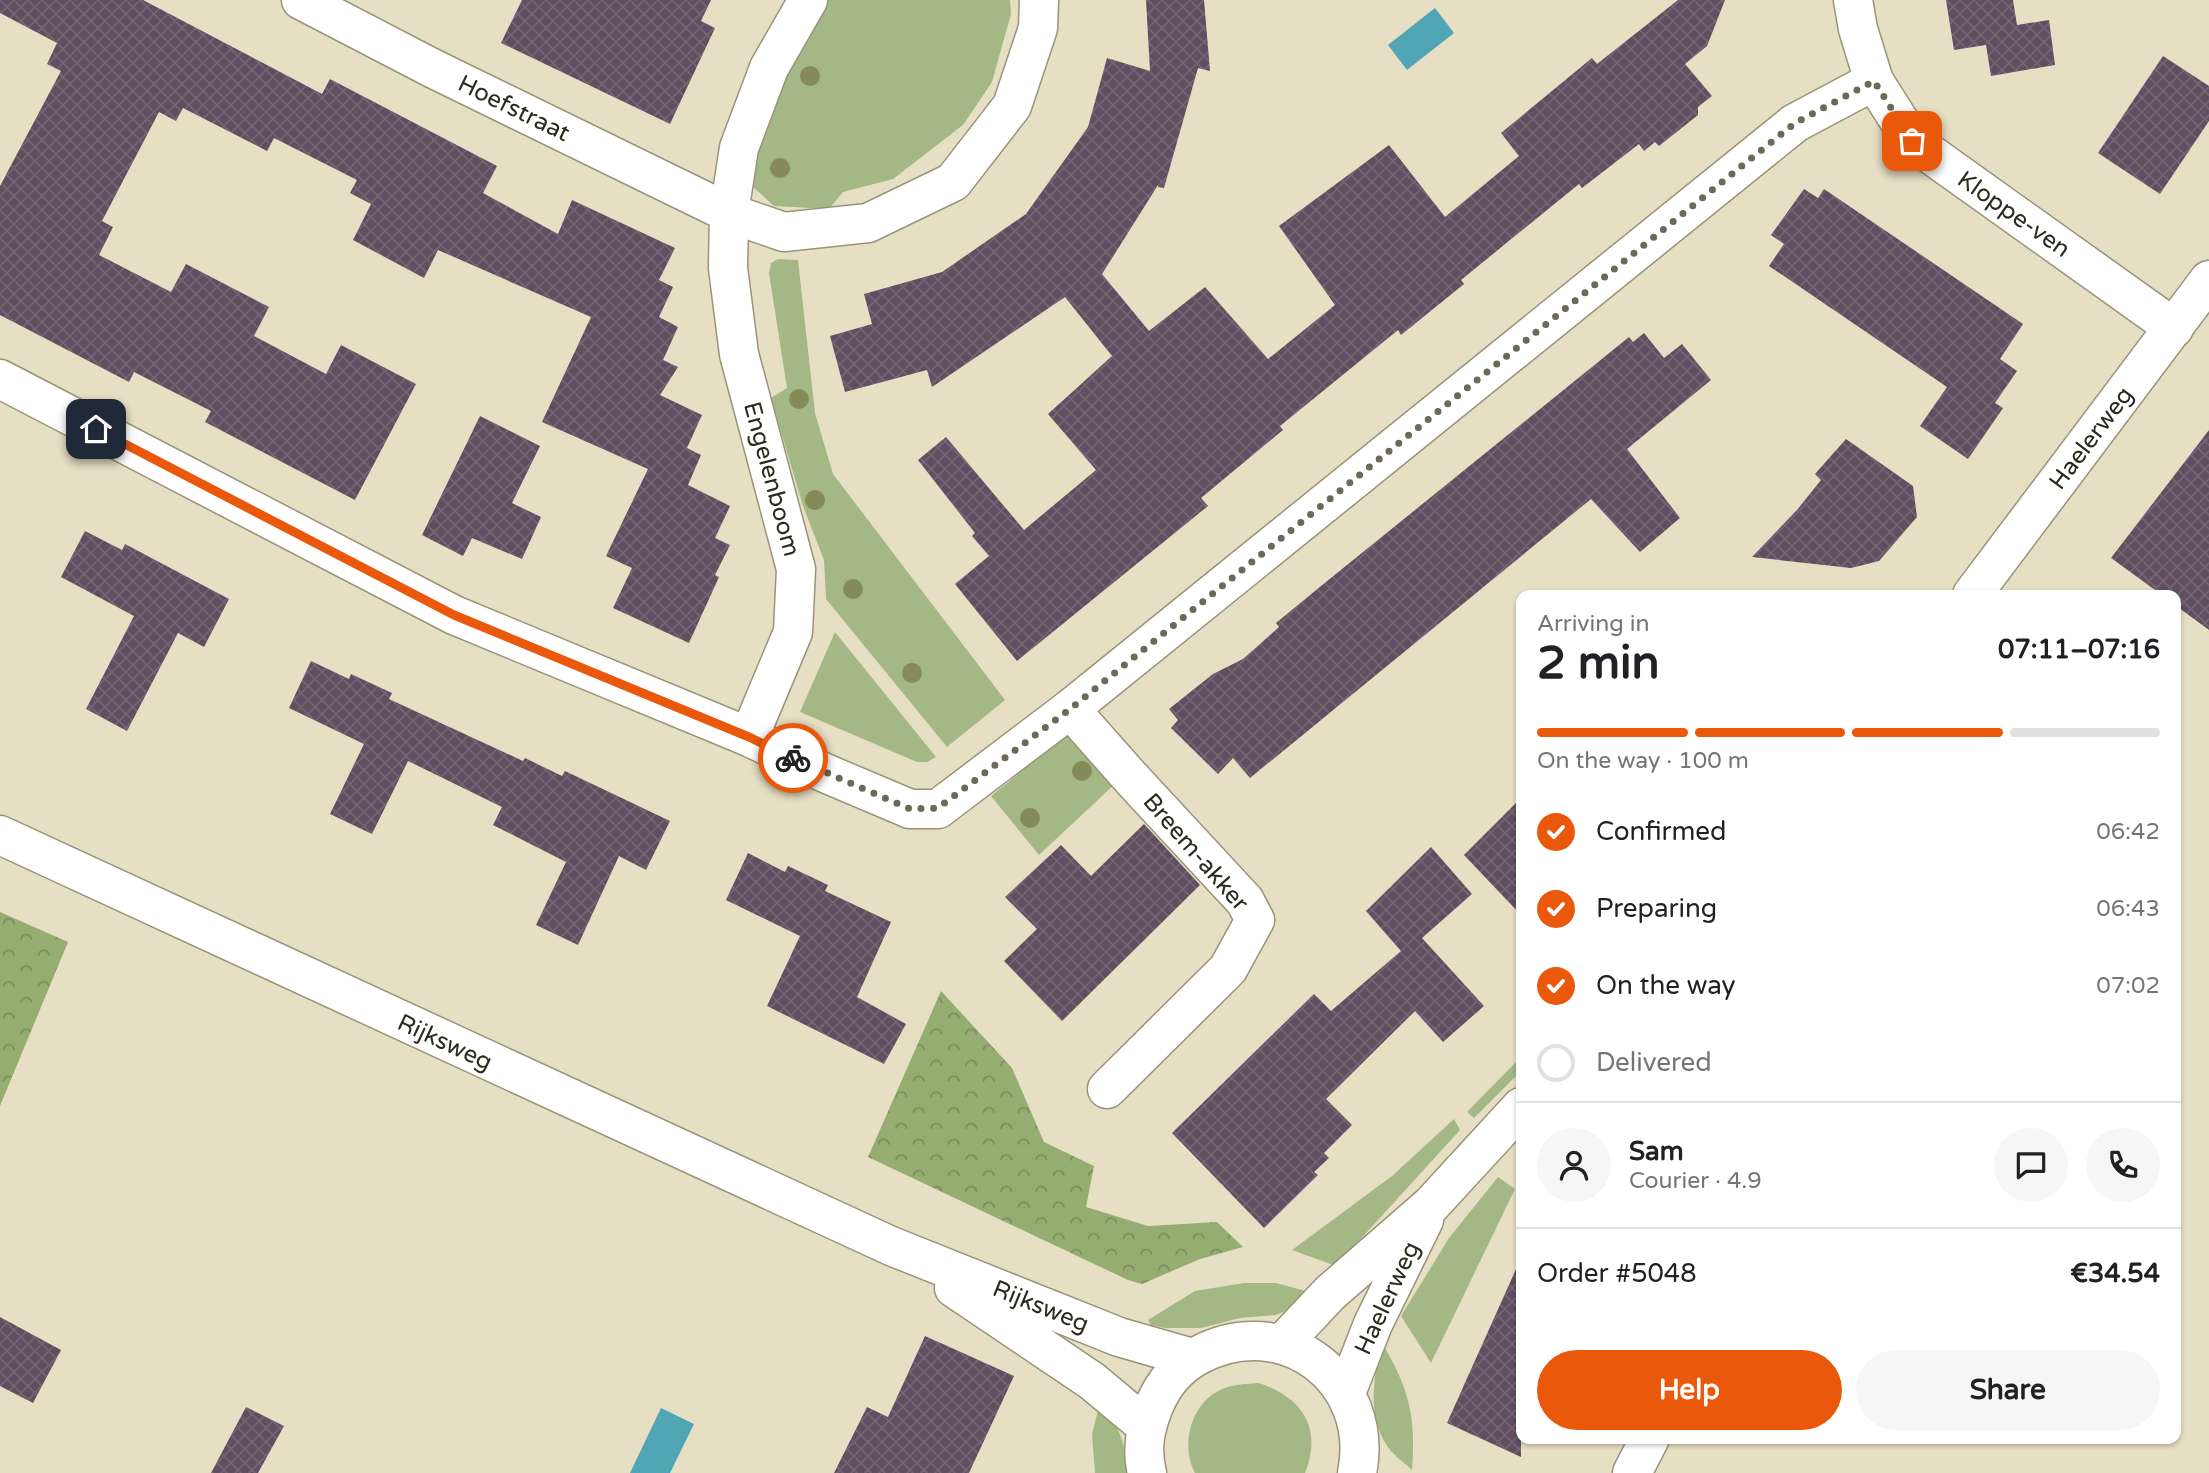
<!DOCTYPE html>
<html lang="en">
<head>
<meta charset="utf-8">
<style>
	body { margin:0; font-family:"Varela Round",sans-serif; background:#f6f6f6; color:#202124; height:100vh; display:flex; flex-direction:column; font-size:26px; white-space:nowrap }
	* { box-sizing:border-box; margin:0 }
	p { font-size:23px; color:#757577 }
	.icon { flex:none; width:38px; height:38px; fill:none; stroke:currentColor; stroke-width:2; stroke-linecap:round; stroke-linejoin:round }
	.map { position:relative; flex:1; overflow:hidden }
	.panel { position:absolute; left:1516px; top:590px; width:665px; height:854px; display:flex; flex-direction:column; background:#fff; border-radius:14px; box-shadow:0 2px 5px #0004 }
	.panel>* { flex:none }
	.pin { position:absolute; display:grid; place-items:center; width:60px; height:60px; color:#fff; margin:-30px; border-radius:14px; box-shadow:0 4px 10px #0006 }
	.courier { position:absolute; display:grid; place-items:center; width:70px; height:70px; margin:-35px; border:5px solid #ea580c; border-radius:50%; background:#fff; color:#222; box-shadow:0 2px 9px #0007 }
	.headline em { font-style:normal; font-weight:700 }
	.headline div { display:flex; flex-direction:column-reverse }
	.headline { display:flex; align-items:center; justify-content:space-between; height:119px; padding:0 21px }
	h1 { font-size:46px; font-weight:700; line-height:52px }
	.bar { display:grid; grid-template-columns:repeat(4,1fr); gap:10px 7px; align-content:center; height:84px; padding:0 21px }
	.bar i { height:9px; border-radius:5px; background:#e0e0e0 }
	.bar .selected { background:#ea580c }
	.bar p { grid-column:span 4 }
	.line { display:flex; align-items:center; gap:18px; padding:0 21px; border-top:2px solid #e0e0e0 }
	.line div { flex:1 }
	.round { display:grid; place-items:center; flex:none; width:74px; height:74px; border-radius:37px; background:#f6f6f6 }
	ol { padding:0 21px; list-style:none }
	li { display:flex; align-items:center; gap:21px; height:77px }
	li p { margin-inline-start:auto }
	li .icon { padding:7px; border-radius:50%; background:#ea580c; color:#fff; stroke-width:4 }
	li:last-child { color:#757577 }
	li i { width:38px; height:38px; border:4px solid #e0e0e0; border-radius:50% }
	.primary-button { display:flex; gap:14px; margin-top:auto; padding:14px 21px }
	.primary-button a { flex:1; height:80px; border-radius:42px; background:#ea580c; color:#fff; font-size:28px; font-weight:700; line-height:80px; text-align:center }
	.primary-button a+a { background:#f6f6f6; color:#202124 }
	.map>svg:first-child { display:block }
	.grass { fill:#a4b886 }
	.forest { fill:url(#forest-crowns) }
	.water { fill:#50a6b5 }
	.building { fill:url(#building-cross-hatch) }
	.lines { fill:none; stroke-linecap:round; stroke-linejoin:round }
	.minor-casing { stroke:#9a9378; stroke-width:41 }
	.major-casing { stroke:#9a9378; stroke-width:41 }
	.minor { stroke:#fff; stroke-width:38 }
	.major { stroke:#fff; stroke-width:38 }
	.tree { fill:#848b58 }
	.done { stroke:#6d6958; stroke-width:7; stroke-dasharray:0 12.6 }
	.route { stroke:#ea580c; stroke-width:9 }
	.labels { text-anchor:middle; stroke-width:7; stroke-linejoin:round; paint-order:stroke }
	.street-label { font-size:24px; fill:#2c291e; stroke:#fff }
</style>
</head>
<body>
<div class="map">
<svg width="2209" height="1473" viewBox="0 0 2209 1473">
	<defs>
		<pattern id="forest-crowns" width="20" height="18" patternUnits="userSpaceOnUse" patternTransform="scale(1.75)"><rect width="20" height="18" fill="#96ad72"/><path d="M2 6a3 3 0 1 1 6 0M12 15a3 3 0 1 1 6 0" fill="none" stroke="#7b8d5d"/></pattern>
		<pattern id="building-cross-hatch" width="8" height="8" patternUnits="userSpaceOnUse" patternTransform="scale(1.75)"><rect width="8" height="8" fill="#614e61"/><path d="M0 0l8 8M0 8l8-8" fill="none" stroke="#746573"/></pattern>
	</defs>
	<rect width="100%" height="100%" fill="#e7dfc3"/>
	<g class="grass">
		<path d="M 821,0 L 1010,0 L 1011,14 L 992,82 L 963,125 L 893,179 L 843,192 L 829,209 L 774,206 L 751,185 L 765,96 Z"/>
		<path d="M 778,259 L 798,260 L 815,413 L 833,474 L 1005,700 L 947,747 L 826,599 L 824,560 L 803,506 L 771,398 L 787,388 L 769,273 L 771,263 Z"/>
		<path d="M 835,632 L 936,757 L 927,762 L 917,762 L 800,712 Z"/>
		<path d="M 1069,733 L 1117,782 L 1039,855 L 991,796 Z"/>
		<path d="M 1521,1057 L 1521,1071 L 1474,1118 L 1467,1112 Z"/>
		<path d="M 1454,1119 L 1460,1130 L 1336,1266 L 1292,1250 L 1392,1176 Z"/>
		<path d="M 1498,1177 L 1515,1189 L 1431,1363 L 1401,1316 L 1449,1238 Z"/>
		<path d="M 1244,1283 L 1276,1283 L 1309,1292 L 1292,1308 L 1276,1315 L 1240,1318 L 1201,1328 L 1165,1328 L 1151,1325 L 1148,1320 L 1195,1291 Z"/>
		<path d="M 1385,1348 C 1410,1391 1416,1420 1412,1470 C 1406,1464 1397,1458 1391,1451 C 1368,1423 1371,1381 1382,1349 Z"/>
		<path d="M 1259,1383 C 1302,1397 1323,1428 1305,1473 L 1195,1473 C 1180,1445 1191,1404 1220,1390 C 1233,1384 1245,1384 1259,1383 Z"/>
		<path d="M 1099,1406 C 1122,1428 1124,1442 1129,1473 L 1095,1473 L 1092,1434 Z"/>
	</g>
	<g class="forest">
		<path d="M 0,912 L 68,942 L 0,1106 Z"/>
		<path d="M 941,991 L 1012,1068 L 1044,1142 L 1094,1166 L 1086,1207 L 1148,1226 L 1217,1222 L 1243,1247 L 1200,1259 L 1142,1284 L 1128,1280 L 868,1157 Z"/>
	</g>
	<g class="water">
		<path d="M 1435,8 L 1454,33 L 1407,70 L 1388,45 Z"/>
		<path d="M 661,1408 L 694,1424 L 670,1473 L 630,1473 Z"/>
	</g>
	<g class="building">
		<path d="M 0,0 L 143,0 L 322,94 L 330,79 L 497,166 L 483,193 L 558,234 L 572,200 L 675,248 L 659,280 L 673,287 L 659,317 L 678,327 L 663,360 L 678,367 L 660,395 L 702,415 L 687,448 L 701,455 L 688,485 L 730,506 L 715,538 L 730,545 L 715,575 L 719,577 L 689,643 L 613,608 L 632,568 L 606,556 L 648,469 L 542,422 L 591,317 L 438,250 L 424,278 L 353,240 L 371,204 L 350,193 L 357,180 L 274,138 L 267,151 L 183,108 L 176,121 L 159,112 L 102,221 L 113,227 L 99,255 L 171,292 L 186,264 L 269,307 L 254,336 L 326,374 L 341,345 L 416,384 L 355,500 L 205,422 L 211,411 L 134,372 L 129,382 L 0,315 L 0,186 L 61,71 L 47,64 L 57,43 L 0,13 Z"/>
		<path d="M 522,0 L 711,0 L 701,21 L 715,28 L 670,124 L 501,43 Z"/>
		<path d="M 1146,0 L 1204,0 L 1210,71 L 1198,68 L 1164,188 L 1158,187 L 1158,185 L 1102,274 L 1149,331 L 1205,287 L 1268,359 L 1335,305 L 1279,226 L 1389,145 L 1445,217 L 1519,156 L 1501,133 L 1592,58 L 1597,64 L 1678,0 L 1725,0 L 1707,46 L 1685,64 L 1712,96 L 1698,107 L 1698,115 L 1659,146 L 1655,142 L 1644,151 L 1639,144 L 1582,188 L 1579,184 L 1461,280 L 1464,284 L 1401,335 L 1398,330 L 1280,426 L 1283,430 L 1201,498 L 1208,506 L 1017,661 L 955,584 L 989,556 L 972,536 L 975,533 L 918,460 L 946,437 L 1024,530 L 1096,470 L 1048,414 L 1112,356 L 1065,297 L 932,387 L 927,370 L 845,392 L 830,336 L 872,324 L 864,294 L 942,272 L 1026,214 L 1088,127 L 1107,58 L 1150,71 Z"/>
		<path d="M 1946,0 L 2013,0 L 2017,25 L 2049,20 L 2055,65 L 1991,76 L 1986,45 L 1954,50 Z"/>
		<path d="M 2163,56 L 2209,86 L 2209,121 L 2160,194 L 2098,153 Z"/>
		<path d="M 1804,189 L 1818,198 L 1824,189 L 2023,324 L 2000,359 L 2017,371 L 1995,403 L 2003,408 L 1968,459 L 1920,426 L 1947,387 L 1769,266 L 1784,244 L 1771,235 Z"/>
		<path d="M 1644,333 L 1664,358 L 1682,344 L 1711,380 L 1627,449 L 1680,518 L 1640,552 L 1591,499 L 1250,778 L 1233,758 L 1218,774 L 1171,728 L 1178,720 L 1169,709 L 1213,674 L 1243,659 L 1279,627 L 1276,623 L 1321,586 L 1629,337 L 1633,342 Z"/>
		<path d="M 480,416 L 540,446 L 512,503 L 541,517 L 522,559 L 472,538 L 463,556 L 422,535 Z"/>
		<path d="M 2209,430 L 2209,630 L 2175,605 L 2175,595 L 2162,595 L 2111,558 Z"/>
		<path d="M 1846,439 L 1913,486 L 1917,517 L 1879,561 L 1851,568 L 1752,557 L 1797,510 L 1821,480 L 1815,474 Z"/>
		<path d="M 85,531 L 122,550 L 125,544 L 229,599 L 204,647 L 178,633 L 127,731 L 86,709 L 134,616 L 61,577 Z"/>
		<path d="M 311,661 L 349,679 L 351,674 L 392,693 L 389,699 L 523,761 L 525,758 L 562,776 L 565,771 L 670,821 L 646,870 L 619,856 L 578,945 L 536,925 L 566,862 L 493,825 L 502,807 L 408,761 L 372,834 L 330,814 L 364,744 L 289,708 Z"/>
		<path d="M 1521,798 L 1521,915 L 1464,855 Z"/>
		<path d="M 1144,824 L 1200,885 L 1062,1021 L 1004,961 L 1037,929 L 1005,897 L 1061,845 L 1091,876 Z"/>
		<path d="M 1431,847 L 1472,894 L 1422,938 L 1484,1006 L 1443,1042 L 1415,1011 L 1326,1099 L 1352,1125 L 1324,1153 L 1329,1158 L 1314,1172 L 1318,1175 L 1264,1228 L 1172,1133 L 1314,994 L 1331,1011 L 1401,951 L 1366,911 Z"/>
		<path d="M 748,853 L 785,872 L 788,866 L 828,885 L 825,891 L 891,922 L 857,997 L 906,1024 L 884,1064 L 767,1006 L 800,936 L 726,900 Z"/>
		<path d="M 1521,1258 L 1521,1457 L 1447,1423 Z"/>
		<path d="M 0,1317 L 61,1350 L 33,1403 L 0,1386 Z"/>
		<path d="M 925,1336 L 1014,1376 L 969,1473 L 834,1473 L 867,1407 L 888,1417 Z"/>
		<path d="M 246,1407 L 284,1426 L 258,1473 L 211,1473 Z"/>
	</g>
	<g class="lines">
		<defs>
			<g id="minor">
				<path d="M 301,0 L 432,68 L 729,213 L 784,232 L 868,223 L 953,182 L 1012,106 L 1038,28 L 1039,0"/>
				<path d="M 1853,0 L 1858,29 L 1874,81 L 1912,141 L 2174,328"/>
				<path d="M 0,379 L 454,615 L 749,737 L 825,773 L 910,809 L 938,809 L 1070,709 L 1795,123 L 1874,81"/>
				<path d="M 1972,595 L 2209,280"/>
				<path d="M 1070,709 L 1131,778 L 1245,901 L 1255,920 L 1228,969 L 1107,1089"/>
				<path d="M 749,737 L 793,632 L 796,569 L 739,354 L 728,268 L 729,213 L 739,148 L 769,68 L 808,0"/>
				<path d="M 1282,1344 L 1330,1293 L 1431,1205 L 1521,1107"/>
				<path d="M 1346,1393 L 1373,1324 L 1424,1220"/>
				<path d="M 1632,1473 L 1650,1438"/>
			</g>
			<g id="major">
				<path d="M 0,835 L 891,1246 L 1119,1337 L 1192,1358"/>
				<path d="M 954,1288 L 1092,1381 L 1146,1426"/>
				<path d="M 1147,1473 C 1141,1449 1145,1428 1154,1406 C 1163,1384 1178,1366 1199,1355 C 1283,1310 1376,1379 1357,1473"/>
			</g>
		</defs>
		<use href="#minor" class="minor-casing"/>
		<use href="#major" class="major-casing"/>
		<use href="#minor" class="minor"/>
		<use href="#major" class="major"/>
	</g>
	<g class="tree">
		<circle cx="810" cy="76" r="10"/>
		<circle cx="780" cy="168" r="10"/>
		<circle cx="799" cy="399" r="10"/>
		<circle cx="815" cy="500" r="10"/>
		<circle cx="853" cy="589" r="10"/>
		<circle cx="912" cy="673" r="10"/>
		<circle cx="1082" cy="771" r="10"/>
		<circle cx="1030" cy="818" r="10"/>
	</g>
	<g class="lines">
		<path class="done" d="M 793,758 L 910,809 L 938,808 L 1070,709 L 1795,123 L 1874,81 L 1912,141"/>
		<path class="route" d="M 96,429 L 454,615 L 749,737 L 793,758"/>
	</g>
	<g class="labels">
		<g class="street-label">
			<text transform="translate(514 108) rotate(26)" y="8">Hoefstraat</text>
			<text transform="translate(2014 214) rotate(35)" y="8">Kloppe-ven</text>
			<text transform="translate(2091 438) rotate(-53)" y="8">Haelerweg</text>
			<text transform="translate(772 479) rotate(75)" y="8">Engelenboom</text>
			<text transform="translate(1196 852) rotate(49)" y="8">Breem-akker</text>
			<text transform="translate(445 1042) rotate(25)" y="8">Rijksweg</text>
			<text transform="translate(1387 1298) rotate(-65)" y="8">Haelerweg</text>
			<text transform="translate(1041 1306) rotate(22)" y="8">Rijksweg</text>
		</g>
	</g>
</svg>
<div class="pin" style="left:1912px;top:141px;background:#ea580c"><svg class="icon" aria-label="bag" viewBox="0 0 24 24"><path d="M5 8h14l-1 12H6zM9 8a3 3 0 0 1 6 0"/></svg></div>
<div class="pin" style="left:96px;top:429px;background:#1f2937"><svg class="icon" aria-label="home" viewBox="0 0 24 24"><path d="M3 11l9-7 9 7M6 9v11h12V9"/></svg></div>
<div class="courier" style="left:793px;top:758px"><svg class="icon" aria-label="bike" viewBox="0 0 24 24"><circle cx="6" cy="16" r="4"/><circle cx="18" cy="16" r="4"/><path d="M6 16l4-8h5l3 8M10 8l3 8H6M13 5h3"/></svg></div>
<section class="panel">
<div class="headline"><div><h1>2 min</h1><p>Arriving in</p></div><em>07:11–07:16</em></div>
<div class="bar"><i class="selected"></i><i class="selected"></i><i class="selected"></i><i></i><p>On the way · 100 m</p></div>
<ol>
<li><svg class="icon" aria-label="check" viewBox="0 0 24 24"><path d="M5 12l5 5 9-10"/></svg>Confirmed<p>06:42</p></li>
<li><svg class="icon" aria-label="check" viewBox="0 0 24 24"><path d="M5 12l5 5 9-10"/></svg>Preparing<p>06:43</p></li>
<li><svg class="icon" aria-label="check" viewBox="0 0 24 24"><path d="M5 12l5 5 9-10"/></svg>On the way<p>07:02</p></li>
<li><i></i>Delivered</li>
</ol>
<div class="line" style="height:126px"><a class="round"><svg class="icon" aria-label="person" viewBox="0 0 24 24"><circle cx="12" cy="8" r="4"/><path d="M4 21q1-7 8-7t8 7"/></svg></a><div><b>Sam</b><p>Courier · 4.9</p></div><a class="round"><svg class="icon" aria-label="chat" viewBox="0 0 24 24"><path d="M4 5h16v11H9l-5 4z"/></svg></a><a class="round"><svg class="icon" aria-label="phone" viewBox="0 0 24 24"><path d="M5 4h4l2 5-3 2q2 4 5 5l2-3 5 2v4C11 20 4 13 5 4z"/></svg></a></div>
<div class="line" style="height:91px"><div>Order #5048</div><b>€34.54</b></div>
<div class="primary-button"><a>Help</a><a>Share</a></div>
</section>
</div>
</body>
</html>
